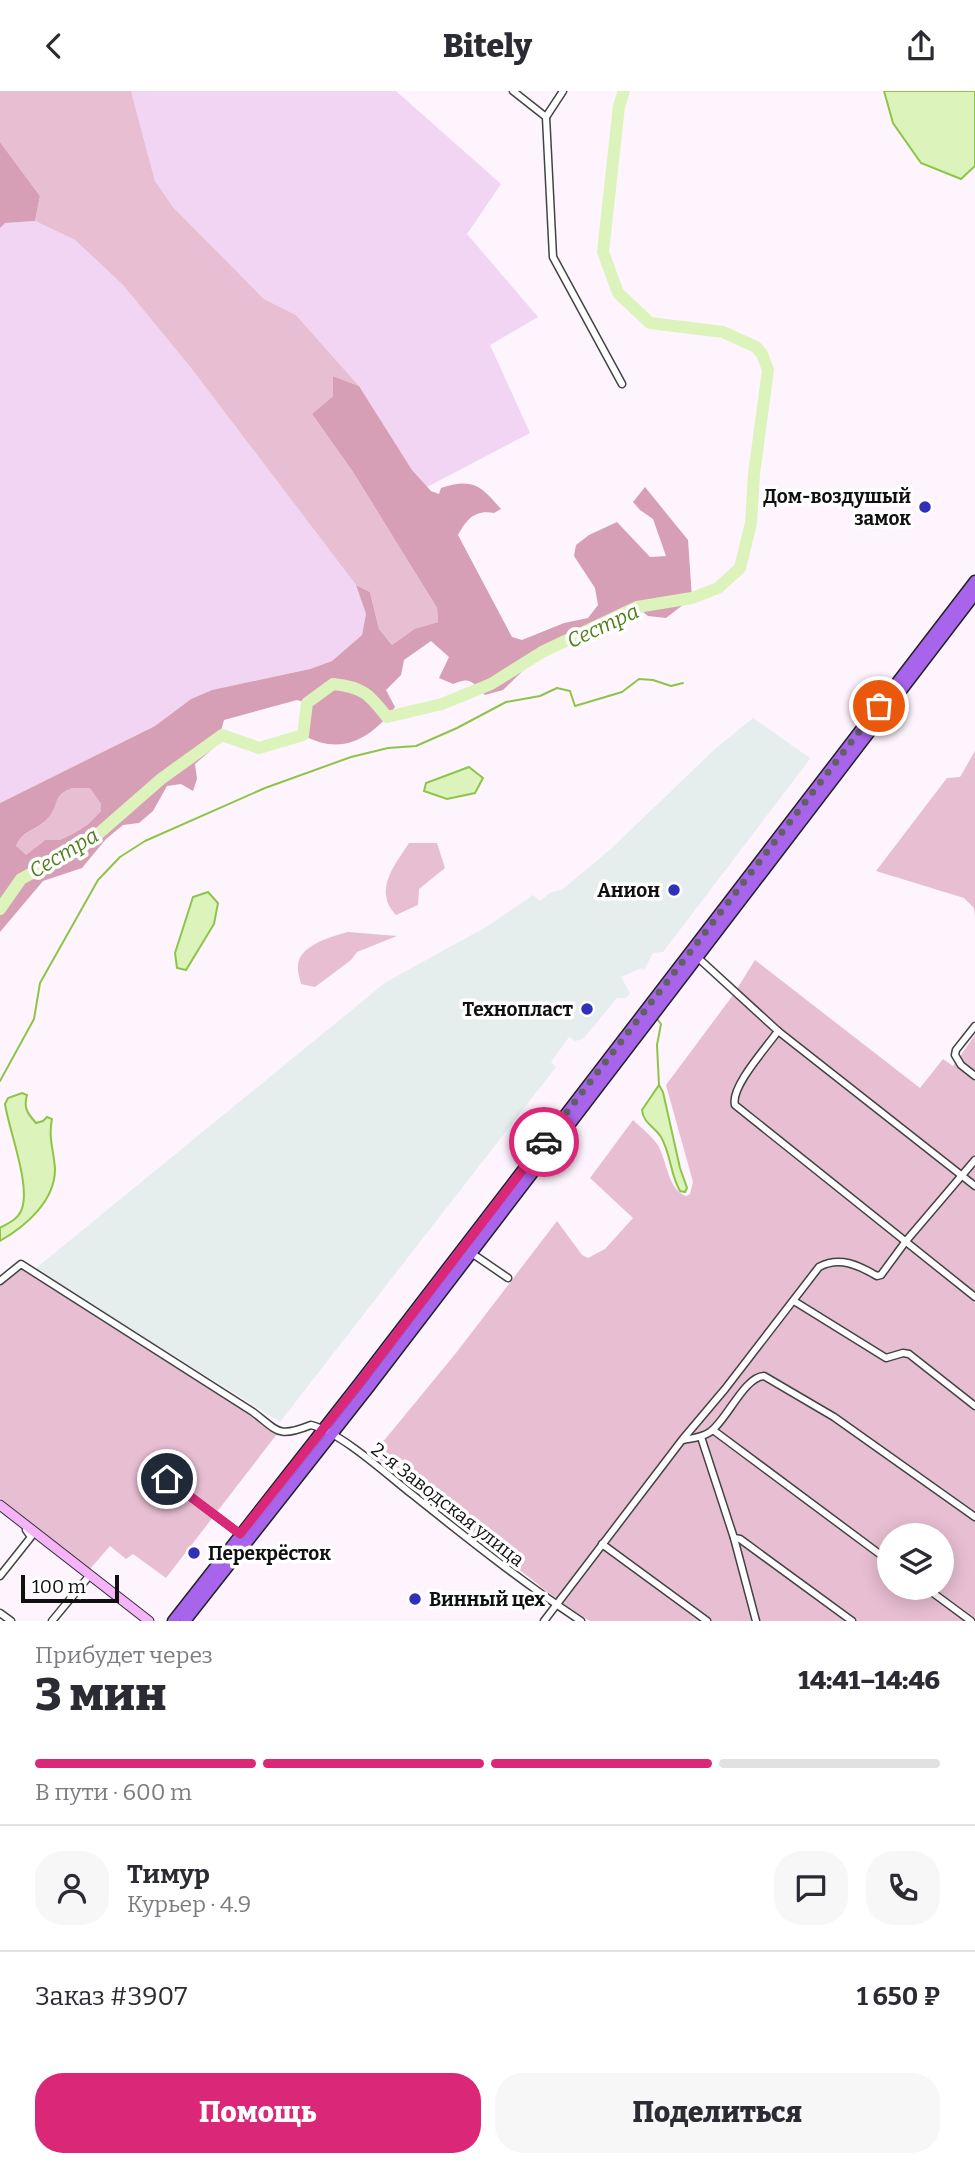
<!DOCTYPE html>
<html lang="ru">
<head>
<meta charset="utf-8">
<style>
	body { margin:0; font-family:Bitter,serif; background:#f7f7f7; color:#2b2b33; height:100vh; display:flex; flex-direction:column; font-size:26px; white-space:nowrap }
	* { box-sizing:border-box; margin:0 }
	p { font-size:23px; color:#7c7c81 }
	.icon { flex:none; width:38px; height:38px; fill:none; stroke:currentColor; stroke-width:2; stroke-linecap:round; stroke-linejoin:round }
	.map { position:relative; height:1530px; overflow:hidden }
	.drawer { display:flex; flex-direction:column; background:#fff; flex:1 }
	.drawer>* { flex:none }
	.tools { position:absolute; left:877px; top:1432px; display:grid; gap:14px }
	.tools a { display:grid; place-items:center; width:77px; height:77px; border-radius:50%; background:#fff; box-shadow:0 4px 18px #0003; font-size:35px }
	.scale { position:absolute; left:21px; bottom:18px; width:98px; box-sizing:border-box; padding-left:7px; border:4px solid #101010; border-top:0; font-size:19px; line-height:24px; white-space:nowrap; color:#101010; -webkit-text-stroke:5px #fff; paint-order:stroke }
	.pin { position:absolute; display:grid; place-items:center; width:60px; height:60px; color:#fff; margin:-30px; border:4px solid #fff; border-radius:50%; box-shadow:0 2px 7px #0007 }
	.courier { position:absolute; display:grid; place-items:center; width:70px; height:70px; margin:-35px; border:5px solid #db2777; border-radius:50%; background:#fff; color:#222; box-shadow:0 2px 9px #0007 }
	.headline em { font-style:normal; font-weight:800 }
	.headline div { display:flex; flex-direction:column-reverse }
	.headline { display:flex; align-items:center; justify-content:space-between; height:119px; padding:0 35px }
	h1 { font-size:46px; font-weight:800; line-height:52px }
	.bar { display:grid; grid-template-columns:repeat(4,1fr); gap:10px 7px; align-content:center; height:84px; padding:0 35px }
	.bar i { height:9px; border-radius:5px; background:#e1e1e2 }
	.bar .active { background:#db2777 }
	.bar p { grid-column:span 4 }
	.line { display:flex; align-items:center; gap:18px; padding:0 35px; border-top:2px solid #e1e1e2 }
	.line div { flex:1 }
	.round { display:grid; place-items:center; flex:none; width:74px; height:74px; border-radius:28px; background:#f7f7f7 }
	.action { display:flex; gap:14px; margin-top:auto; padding:14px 35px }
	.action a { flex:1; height:80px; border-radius:28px; background:#db2777; color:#fff; font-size:28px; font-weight:800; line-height:80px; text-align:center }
	.action a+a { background:#f7f7f7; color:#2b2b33 }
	header { display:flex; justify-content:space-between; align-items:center; height:91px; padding:0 35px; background:#fff; font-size:32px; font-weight:800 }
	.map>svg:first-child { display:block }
	.industrial { fill:#e5eeed }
	.farmland { fill:#f2d4f3 }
	.green { fill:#e8bed2; fill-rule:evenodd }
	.forest { fill:#d79fb6; fill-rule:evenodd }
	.water { fill:#dcf3bb; stroke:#8ec547; stroke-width:2 }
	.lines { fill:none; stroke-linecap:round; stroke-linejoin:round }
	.stream { stroke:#8ec547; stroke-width:2 }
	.river { stroke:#dcf3bb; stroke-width:12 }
	.street-casing { stroke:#434343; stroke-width:9 }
	.secondary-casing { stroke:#323232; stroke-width:11 }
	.highway-casing { stroke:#212121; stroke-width:13 }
	.street { stroke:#fff; stroke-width:6 }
	.secondary { stroke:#f5b3fa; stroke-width:9 }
	.highway { stroke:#a865eb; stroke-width:10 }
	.done { stroke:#636063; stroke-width:7; stroke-dasharray:0 12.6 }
	.route { stroke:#db2777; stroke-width:9 }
	.poi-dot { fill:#3031b8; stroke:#fff; stroke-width:2.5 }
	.labels { text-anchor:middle; stroke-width:7; stroke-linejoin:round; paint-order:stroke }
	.poi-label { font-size:19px; font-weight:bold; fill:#101010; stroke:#fff; text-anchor:end }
	.street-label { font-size:19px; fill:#101010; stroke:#fff }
	.water-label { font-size:21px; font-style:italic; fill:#507f1d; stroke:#fff }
</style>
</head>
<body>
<header><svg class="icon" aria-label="back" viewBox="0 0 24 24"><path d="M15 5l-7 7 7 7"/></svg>Bitely<svg class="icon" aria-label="share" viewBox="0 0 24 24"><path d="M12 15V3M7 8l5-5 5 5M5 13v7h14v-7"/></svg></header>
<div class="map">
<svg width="975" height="1530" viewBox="0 0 975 1530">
	<rect width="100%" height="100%" fill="#fdf4fe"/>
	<path class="industrial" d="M 753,627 L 810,667 L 807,672 L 663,861 L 653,862 L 644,879 L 641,877 L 621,886 L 630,902 L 626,907 L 617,907 L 583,948 L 575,950 L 569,946 L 551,971 L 556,976 L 280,1331 L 35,1178 L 386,891 L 488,835 L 533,804 L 540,810 L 550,802 L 563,798 L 613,756 L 715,658 Z"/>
	<g class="farmland">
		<path d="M 131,0 L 396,0 L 501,93 L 467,143 L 538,226 L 490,254 L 530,342 L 427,396 L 412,379 L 359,295 L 296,224 L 264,208 L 173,116 L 155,90 Z"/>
		<path d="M 35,130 L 75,149 L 123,194 L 191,277 L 356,494 L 366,523 L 362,544 L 332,570 L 310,578 L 212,599 L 191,608 L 155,635 L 0,712 L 0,137 L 4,132 Z"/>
	</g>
	<g class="green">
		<path d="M 0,0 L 131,0 L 155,90 L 173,116 L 264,208 L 296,224 L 359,295 L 333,285 L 333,305 L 312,323 L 353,381 L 437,517 L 438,531 L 414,538 L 392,554 L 379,538 L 370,501 L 356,494 L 191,277 L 123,194 L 75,149 L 35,130 L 40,105 L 0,51 Z"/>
		<path d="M 975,660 L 975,827 L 974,817 L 964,807 L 876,780 L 947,687 L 960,686 Z"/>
		<path d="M 90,696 L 101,713 L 101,720 L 87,734 L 74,742 L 60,749 L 45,749 L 25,765 L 16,755 C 25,736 38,741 49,726 C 57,716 53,706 68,699 C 74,695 83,697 90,696 Z"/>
		<path d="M 409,752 L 437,752 L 445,777 L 419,798 L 418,814 L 396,824 C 373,800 394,775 409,752 Z"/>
		<path d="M 348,841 L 397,845 L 357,861 L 351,869 L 315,896 L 301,893 C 300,887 297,880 298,875 C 298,855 332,845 348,841 Z"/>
		<path d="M 755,869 L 920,997 L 943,968 L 953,975 L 975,944 L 975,1530 L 590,1530 L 564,1514 L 373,1363 L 456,1262 L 557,1130 L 582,1164 L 588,1167 L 605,1158 L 633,1127 L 590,1087 L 633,1029 C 640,1036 651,1044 657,1053 C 667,1067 667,1099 686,1105 L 690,1103 L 693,1091 L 666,994 L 733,904 ZM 889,1444 L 942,1444 L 942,1496 L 889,1496 Z"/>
		<path d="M 20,1177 L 241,1316 L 277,1343 L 166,1487 L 133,1463 L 126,1468 L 110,1455 L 90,1478 L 0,1407 L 0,1194 Z"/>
	</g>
	<g class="forest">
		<path d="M 0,51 L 40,105 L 35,130 L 5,132 L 0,137 Z"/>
		<path d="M 333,285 L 359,295 L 412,379 L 431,400 L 439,403 L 441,397 C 473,387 480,394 501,418 L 494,422 C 475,418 466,429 458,444 L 512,546 L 522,549 L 564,532 L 588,527 L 598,514 L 595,497 L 574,465 L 576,454 L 589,444 L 617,431 L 650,466 L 666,465 L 653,428 L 640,419 L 633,411 L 645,396 L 688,449 L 692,507 L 666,527 L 648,525 L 637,516 L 542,561 L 503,599 L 485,604 C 472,591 471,585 453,593 L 439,587 L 449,566 L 431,550 L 404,569 L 401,584 L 386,599 L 395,616 C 370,649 341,665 303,644 L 307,612 L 297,609 L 224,629 L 217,654 L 195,673 L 197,688 L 193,700 L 181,693 L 167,695 L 153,720 L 139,732 L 123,734 L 106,748 L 82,777 L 43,790 L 0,841 L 0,712 L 155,635 L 191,608 L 212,599 L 310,578 L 332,570 L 362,544 L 366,523 L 356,494 L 370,501 L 379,538 L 392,554 L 414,538 L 438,531 L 437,517 L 353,381 L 312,323 L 333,305 ZM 73,697 L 90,697 L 101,713 L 101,720 L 87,734 L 74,742 L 60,749 L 45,749 L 26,764 L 16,755 C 25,736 37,741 49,726 C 59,714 52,704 73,697 Z"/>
	</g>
	<g class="water">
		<path d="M 884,0 L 975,0 L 975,75 L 961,88 L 921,72 L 893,32 Z"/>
		<path d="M 469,676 L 483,687 L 475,702 L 447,708 L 424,700 L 426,692 Z"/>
		<path d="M 208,801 L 218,812 L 214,833 L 186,879 L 177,877 L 175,862 L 193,806 Z"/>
		<path d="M 659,994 L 663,1001 L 680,1077 L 687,1097 L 685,1101 L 680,1100 C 670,1083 671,1063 661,1046 C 655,1036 643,1032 642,1019 Z"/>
		<path d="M 22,1002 L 27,1004 C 23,1017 28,1023 36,1032 L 43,1030 L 47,1026 L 52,1028 C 48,1047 54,1060 55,1078 C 55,1110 26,1135 0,1150 L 0,1137 C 8,1132 17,1129 21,1120 C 32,1097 9,1040 5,1013 L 8,1007 Z"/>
	</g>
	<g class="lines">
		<g class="stream">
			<path d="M 657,928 L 661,933 L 657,954 L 659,994"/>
			<path d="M 0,990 L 34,928 L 40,892 L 98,789 L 120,766 L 145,750 L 265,697 L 351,666 L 388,657 L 416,655 L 457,637 L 506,611 L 540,605 L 557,597 L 570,600 L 575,615 L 622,601 L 639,588 L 653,589 L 671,595 L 683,592"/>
		</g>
		<path class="river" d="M 0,818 L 21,788 L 89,751 L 161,688 L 222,644 L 259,657 L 303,644 L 307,612 L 333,593 C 363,596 369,603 387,626 L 442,613 L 491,593 L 542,561 L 637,516 L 692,507 L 718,497 L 740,477 L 751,432 L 754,383 L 768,279 L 762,263 L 756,256 L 723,241 L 650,232 L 618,202 L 603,161 L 619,15 L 624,0"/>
		<defs>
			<g id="street">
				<path d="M 513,0 L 546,26 L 553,166 L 622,293"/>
				<path d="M 546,26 L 563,0"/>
				<path d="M 696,865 L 778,940 L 975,1095"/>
				<path d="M 975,935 L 956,959 L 955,964 L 961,974 L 975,985"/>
				<path d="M 778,940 C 767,956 730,996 735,1014 L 975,1206"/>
				<path d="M 470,1161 L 508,1187"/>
				<path d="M 0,1190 L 21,1173 L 253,1321 C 279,1341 278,1347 311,1334 C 342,1342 386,1383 413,1404 C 468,1448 522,1491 581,1530"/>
				<path d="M 794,1210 L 886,1267 L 903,1262 L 909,1263 L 975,1315"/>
				<path d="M 713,1339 L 889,1470"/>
				<path d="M 701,1346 L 734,1447 L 756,1530"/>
				<path d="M 683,1349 C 693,1347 701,1347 710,1341 C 727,1329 744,1286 764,1285 L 834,1326 L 975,1426"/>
				<path d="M 167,1388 L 240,1443"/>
				<path d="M 734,1447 L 740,1448 L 852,1530"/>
				<path d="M 602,1453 L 707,1530"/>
				<path d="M 0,1485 L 31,1446 L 26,1439"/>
				<path d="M 925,1496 L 971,1530"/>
				<path d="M 0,1522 L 11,1530"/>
				<path d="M 52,1530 L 90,1484"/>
				<path d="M 544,1530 L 682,1349 L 725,1298 L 819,1176 C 840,1165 858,1174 877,1185 L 881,1184 L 906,1150 L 975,1069"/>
			</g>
			<path id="secondary" d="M 0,1414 L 149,1530"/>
			<g id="highway">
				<path d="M 173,1530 L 361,1290 L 975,490"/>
				<path d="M 185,1530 L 369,1296 L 975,503"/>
			</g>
		</defs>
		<use href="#street" class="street-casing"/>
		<use href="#secondary" class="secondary-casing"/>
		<use href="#highway" class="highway-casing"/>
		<use href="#street" class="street"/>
		<use href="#secondary" class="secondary"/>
		<use href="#highway" class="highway"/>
	</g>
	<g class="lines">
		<path class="done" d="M 544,1051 L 879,615"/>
		<path class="route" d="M 167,1388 L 240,1443 L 361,1290 L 544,1051"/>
	</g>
	<g class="poi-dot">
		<circle cx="925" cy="416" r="7"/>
		<circle cx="674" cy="799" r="7"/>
		<circle cx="587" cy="918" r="7"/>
		<circle cx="194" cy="1462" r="7"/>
		<circle cx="415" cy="1508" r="7"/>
	</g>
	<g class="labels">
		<g class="poi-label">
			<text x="911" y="412">Дом-воздушый<tspan x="911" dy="22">замок</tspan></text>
			<text x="660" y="806">Анион</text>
			<text x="573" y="925">Технопласт</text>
			<text x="208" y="1469" text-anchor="start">Перекрёсток</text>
			<text x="429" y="1515" text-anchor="start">Винный цех</text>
		</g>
		<g class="street-label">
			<text transform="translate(448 1413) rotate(38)" y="7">2-я Заводская улица</text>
		</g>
		<g class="water-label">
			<text transform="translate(603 535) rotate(-25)" y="7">Сестра</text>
			<text transform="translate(64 762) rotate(-31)" y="7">Сестра</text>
		</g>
	</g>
</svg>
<div class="tools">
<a><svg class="icon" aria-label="layers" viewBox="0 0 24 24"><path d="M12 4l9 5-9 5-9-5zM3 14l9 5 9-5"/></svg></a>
</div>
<div class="scale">100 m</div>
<div class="pin" style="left:879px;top:615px;background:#ea580c"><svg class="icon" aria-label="bag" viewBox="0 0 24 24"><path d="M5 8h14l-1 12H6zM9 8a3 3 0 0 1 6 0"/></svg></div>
<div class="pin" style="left:167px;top:1388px;background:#1f2937"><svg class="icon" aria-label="home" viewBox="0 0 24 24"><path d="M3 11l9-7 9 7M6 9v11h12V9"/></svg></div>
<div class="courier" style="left:544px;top:1051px"><svg class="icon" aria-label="car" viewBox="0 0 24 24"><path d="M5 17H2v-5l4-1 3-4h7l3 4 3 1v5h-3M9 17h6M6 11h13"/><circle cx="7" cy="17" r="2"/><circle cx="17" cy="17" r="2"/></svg></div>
</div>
<section class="drawer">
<div class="headline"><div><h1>3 мин</h1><p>Прибудет через</p></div><em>14:41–14:46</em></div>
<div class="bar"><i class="active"></i><i class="active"></i><i class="active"></i><i></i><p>В пути · 600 m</p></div>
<div class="line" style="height:126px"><a class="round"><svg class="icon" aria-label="person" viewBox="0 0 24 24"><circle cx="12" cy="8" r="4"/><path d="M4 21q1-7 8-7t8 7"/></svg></a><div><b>Тимур</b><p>Курьер · 4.9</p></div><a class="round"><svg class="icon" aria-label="chat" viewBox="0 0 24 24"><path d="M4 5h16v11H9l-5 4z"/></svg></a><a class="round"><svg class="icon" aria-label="phone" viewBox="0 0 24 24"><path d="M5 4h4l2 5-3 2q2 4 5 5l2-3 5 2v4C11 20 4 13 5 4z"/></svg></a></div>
<div class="line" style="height:91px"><div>Заказ #3907</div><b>1 650 ₽</b></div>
<div class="action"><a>Помощь</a><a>Поделиться</a></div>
</section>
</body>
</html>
